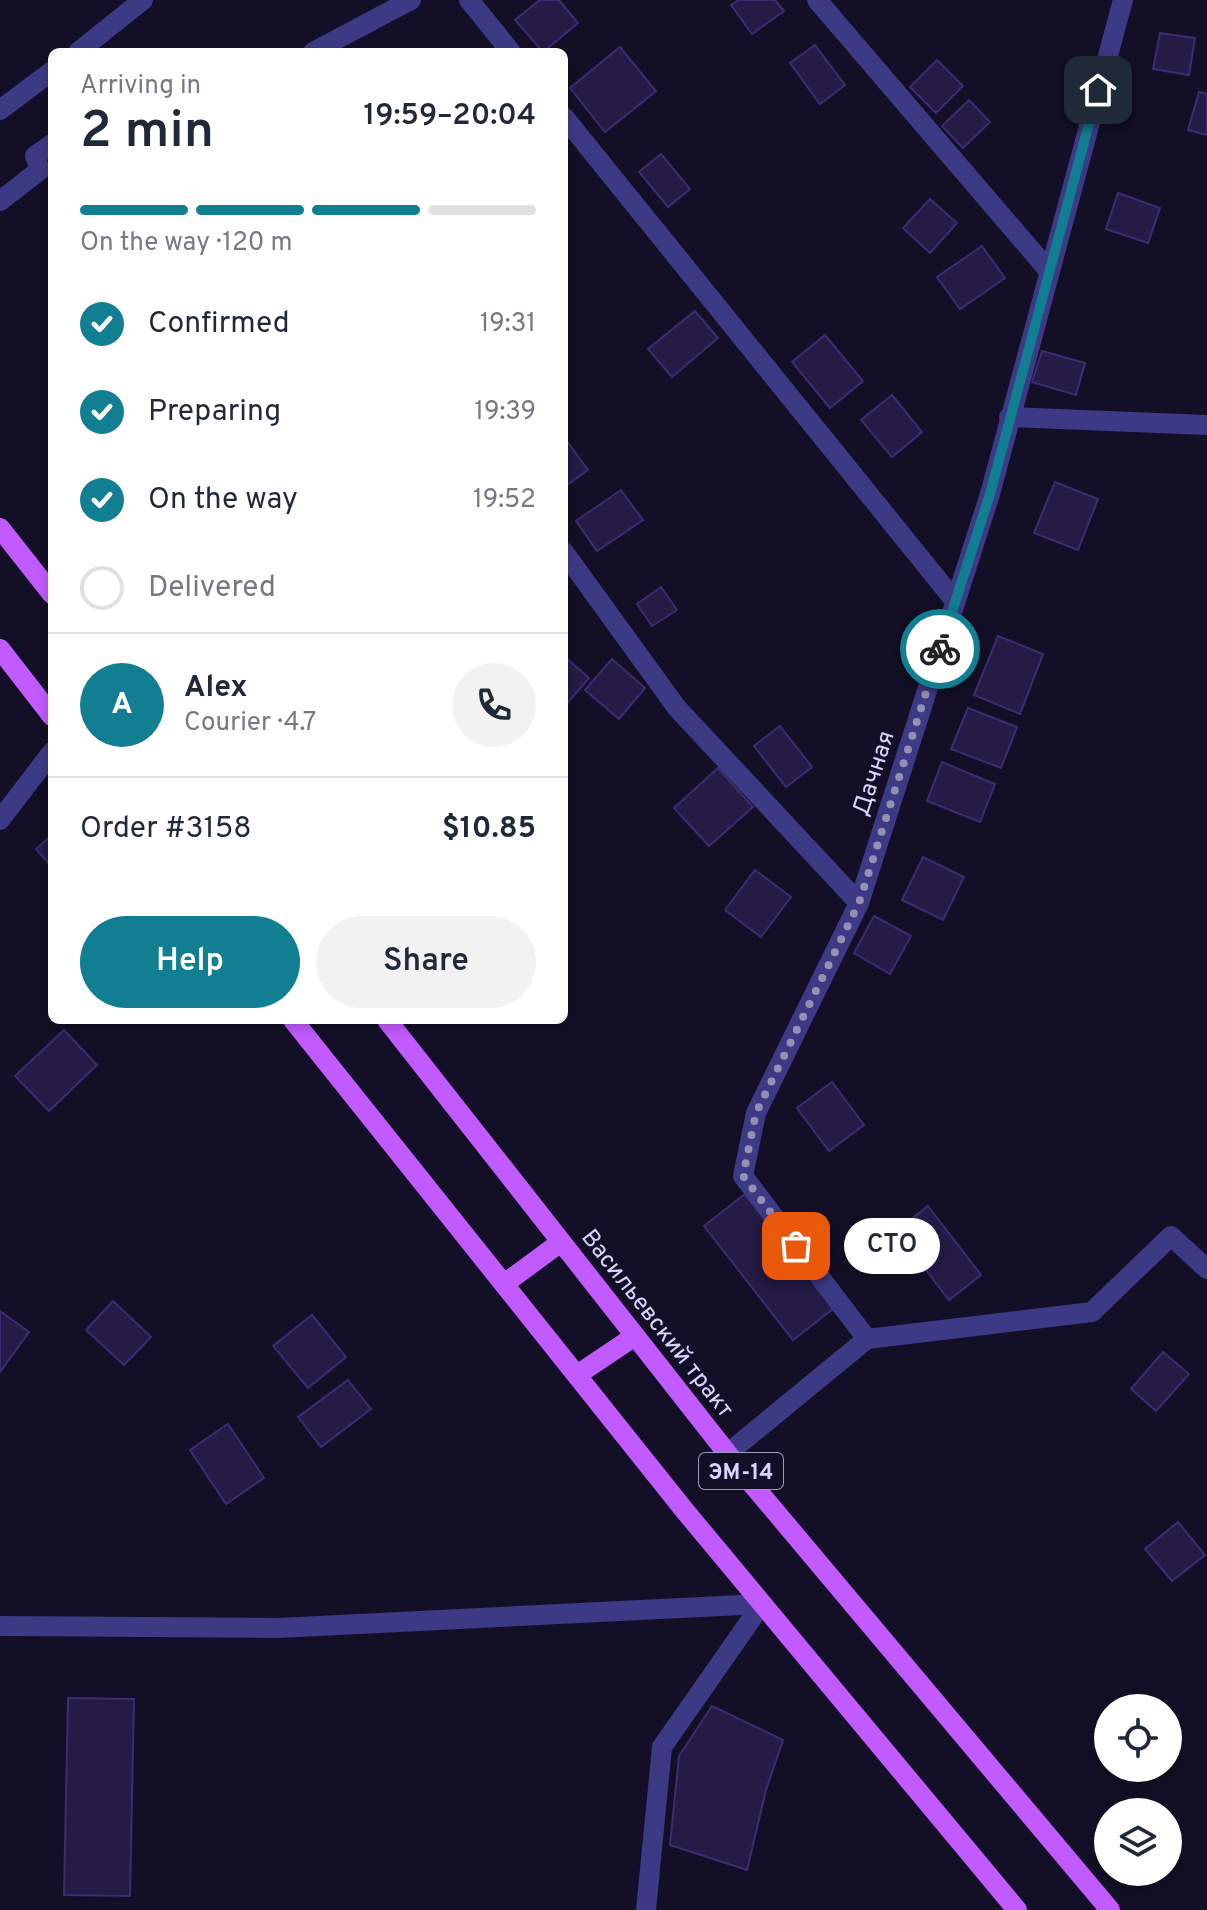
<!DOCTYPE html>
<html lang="en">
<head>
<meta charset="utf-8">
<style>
	body { margin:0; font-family:Overpass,sans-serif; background:#f2f2f3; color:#1f2937; height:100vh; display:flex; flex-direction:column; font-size:30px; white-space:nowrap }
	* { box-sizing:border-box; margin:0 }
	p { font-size:26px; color:#747a83 }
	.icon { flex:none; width:44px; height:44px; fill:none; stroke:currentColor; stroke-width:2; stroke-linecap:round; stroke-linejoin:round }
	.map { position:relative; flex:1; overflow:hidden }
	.drawer { position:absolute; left:48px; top:48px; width:520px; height:976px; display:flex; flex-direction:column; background:#fff; border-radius:12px; box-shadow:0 4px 12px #0003 }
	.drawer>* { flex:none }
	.controls { position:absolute; left:1094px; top:1694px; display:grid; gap:16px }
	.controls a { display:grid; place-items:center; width:88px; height:88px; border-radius:50%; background:#fff; box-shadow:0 4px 12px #0003; font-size:40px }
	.pin { position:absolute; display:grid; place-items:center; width:68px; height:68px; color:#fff; margin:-34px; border-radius:16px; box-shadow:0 4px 12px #0006 }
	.courier { position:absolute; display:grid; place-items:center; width:80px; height:80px; margin:-40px; border:6px solid #117e91; border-radius:50%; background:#fff; color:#222; box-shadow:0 2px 10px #0007 }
	.bubble { position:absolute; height:56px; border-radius:28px; background:#fff; box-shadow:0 4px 12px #0003; font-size:26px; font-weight:600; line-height:56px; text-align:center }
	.head em { font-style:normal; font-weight:600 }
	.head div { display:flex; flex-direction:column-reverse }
	.head { display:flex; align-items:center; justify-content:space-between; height:136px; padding:0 32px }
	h1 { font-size:52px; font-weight:600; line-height:60px }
	.bar { display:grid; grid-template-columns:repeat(4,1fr); gap:12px 8px; align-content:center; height:96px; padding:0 32px }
	.bar i { height:10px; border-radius:6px; background:#e0e1e3 }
	.bar .active { background:#117e91 }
	.bar p { grid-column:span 4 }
	.line { display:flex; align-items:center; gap:20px; padding:0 32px; border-top:2px solid #e0e1e3 }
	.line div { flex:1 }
	.round { display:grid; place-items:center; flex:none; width:84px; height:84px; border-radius:42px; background:#f2f2f3 }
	ol { padding:0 32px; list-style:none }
	li { display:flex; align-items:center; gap:24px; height:88px }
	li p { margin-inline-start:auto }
	li .icon { padding:8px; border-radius:50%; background:#117e91; color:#fff; stroke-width:4 }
	li:last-child { color:#747a83 }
	li i { width:44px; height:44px; border:4px solid #e0e1e3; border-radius:50% }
	.action { display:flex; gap:16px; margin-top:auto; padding:16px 32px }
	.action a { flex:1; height:92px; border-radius:48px; background:#117e91; color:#fff; font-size:32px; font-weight:600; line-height:92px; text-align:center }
	.action a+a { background:#f2f2f3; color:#1f2937 }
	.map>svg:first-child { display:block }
	.building { fill:#241b47; stroke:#3b2d73; stroke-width:2 }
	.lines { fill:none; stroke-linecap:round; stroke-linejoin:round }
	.minor { stroke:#3d3a85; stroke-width:20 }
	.major { stroke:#c25bff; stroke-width:20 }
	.done { stroke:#948fb3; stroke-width:8; stroke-dasharray:0 14.4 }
	.route { stroke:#117e91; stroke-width:10 }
	.labels { text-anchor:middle; stroke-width:6; stroke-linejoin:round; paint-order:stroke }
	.shield { fill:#130f26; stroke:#9e99be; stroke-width:2 }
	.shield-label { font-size:22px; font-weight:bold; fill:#d9d4ff }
	.street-label { font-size:24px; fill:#d9d4ff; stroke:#130f26 }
</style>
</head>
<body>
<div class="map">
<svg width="1207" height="1910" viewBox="0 0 1207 1910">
	<rect width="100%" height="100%" fill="#130f26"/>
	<g class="building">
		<path d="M 540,0 L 559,0 L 578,23 L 543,52 L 515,20 Z"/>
		<path d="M 739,0 L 775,0 L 784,11 L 752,34 L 731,5 Z"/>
		<path d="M 1160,33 L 1195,38 L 1189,75 L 1153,69 Z"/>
		<path d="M 815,45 L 845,85 L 820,104 L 790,63 Z"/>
		<path d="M 620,47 L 656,91 L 605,132 L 570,88 Z"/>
		<path d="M 937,60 L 963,86 L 936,113 L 910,87 Z"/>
		<path d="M 1199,92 L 1207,94 L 1207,135 L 1188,130 Z"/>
		<path d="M 969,100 L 990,122 L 963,148 L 942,126 Z"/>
		<path d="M 661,154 L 690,189 L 668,207 L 639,172 Z"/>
		<path d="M 1118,193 L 1160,208 L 1148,243 L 1106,229 Z"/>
		<path d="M 930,199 L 957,223 L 930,253 L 903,228 Z"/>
		<path d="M 982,246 L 1005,278 L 960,309 L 937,277 Z"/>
		<path d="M 695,311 L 718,338 L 672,377 L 648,349 Z"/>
		<path d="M 825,335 L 863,381 L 830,408 L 792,362 Z"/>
		<path d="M 1042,351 L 1085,363 L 1076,395 L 1032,382 Z"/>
		<path d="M 892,395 L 922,432 L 892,457 L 861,420 Z"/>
		<path d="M 564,437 L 588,470 L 564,487 Z"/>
		<path d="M 1055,482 L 1098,499 L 1078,550 L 1034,533 Z"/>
		<path d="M 621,490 L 643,520 L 597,551 L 576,521 Z"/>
		<path d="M 661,587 L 677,610 L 652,626 L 637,604 Z"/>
		<path d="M 998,636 L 1043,654 L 1020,714 L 974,695 Z"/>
		<path d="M 564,656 L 589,678 L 564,707 Z"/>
		<path d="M 612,659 L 645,688 L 619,719 L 585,690 Z"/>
		<path d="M 968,708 L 1017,727 L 1001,768 L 951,749 Z"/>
		<path d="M 780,726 L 812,767 L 786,787 L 754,746 Z"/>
		<path d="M 942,762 L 995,784 L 980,822 L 927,801 Z"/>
		<path d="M 718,768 L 753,807 L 709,846 L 674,808 Z"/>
		<path d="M 52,835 L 52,867 L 36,849 Z"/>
		<path d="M 923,857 L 964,877 L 943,920 L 902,900 Z"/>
		<path d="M 755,870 L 791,897 L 761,937 L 725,910 Z"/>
		<path d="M 874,916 L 911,936 L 890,974 L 854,953 Z"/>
		<path d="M 64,1030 L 97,1065 L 49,1111 L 15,1076 Z"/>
		<path d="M 832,1082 L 864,1125 L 829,1151 L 797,1108 Z"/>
		<path d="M 745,1194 L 834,1308 L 793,1340 L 704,1226 Z"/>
		<path d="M 928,1206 L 981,1275 L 949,1300 L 896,1231 Z"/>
		<path d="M 113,1301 L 151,1337 L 124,1365 L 86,1330 Z"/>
		<path d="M 0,1311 L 29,1332 L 0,1372 Z"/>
		<path d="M 312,1315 L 346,1357 L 308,1388 L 273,1346 Z"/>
		<path d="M 1163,1352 L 1189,1374 L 1156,1411 L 1131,1389 Z"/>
		<path d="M 348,1380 L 371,1409 L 321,1447 L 298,1417 Z"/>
		<path d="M 228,1424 L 264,1478 L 226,1504 L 190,1450 Z"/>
		<path d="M 1178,1522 L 1205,1555 L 1172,1581 L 1145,1549 Z"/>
		<path d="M 68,1698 L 134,1699 L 130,1896 L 64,1895 Z"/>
		<path d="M 712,1706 L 783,1740 L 766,1790 L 747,1870 L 670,1845 L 679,1756 Z"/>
	</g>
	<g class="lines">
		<g class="minor">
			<path d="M 469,0 L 511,52"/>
			<path d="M 817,0 L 1049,271"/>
			<path d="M 78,52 L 143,0"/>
			<path d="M 313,52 L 411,0"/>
			<path d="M 0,110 L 52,71"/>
			<path d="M 564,117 L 955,601"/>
			<path d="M 0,201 L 40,170 L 35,156 L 52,144"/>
			<path d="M 1009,417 L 1207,425"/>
			<path d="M 564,552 L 677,708 L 859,903"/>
			<path d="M 0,820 L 52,752"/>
			<path d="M 867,1339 L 1092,1312 L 1171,1236 L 1207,1269"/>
			<path d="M 727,1454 L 867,1339 L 743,1176 L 756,1113 L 859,903 L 990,494 L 1123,0"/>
			<path d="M 0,1626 L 278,1628 L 762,1604"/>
			<path d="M 646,1910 L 662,1747 L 762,1604"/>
		</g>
		<g class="major">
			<path d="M 0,528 L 52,594"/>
			<path d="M 0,649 L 52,716"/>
			<path d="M 293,1020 L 685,1511 L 1017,1910"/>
			<path d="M 387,1020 L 742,1472 L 1110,1910"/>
			<path d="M 504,1284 L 561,1242"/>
			<path d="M 577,1375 L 635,1336"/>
		</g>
	</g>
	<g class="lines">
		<path class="done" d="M 796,1246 L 743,1176 L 756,1113 L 859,903 L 940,649"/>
		<path class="route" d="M 940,649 L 990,494 L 1098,90"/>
	</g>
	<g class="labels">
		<rect class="shield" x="699" y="1453" width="84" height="36" rx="6"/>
		<g class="shield-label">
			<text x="741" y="1479">ЭМ-14</text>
		</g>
		<g class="street-label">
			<text transform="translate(873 773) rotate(-72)" y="8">Дачная</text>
			<text transform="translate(658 1323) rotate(52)" y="8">Васильевский тракт</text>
		</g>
	</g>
</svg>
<div class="controls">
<a><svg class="icon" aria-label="locate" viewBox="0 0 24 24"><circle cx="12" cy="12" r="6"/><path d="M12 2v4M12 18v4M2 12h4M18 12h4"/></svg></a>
<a><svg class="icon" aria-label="layers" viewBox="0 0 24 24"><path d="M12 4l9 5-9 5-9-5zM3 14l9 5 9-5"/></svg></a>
</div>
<div class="pin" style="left:796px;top:1246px;background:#ea580c"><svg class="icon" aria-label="bag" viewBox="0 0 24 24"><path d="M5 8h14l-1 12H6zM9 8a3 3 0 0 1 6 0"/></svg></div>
<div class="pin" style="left:1098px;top:90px;background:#1f2937"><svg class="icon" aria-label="home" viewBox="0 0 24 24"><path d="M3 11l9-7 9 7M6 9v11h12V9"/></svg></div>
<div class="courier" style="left:940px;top:649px"><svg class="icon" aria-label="bike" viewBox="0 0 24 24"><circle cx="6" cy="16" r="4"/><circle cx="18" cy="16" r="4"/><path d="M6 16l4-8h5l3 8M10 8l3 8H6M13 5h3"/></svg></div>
<div class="bubble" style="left:844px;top:1218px;width:96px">СТО</div>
<section class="drawer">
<div class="head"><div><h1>2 min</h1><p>Arriving in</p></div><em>19:59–20:04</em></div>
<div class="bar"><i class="active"></i><i class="active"></i><i class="active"></i><i></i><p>On the way · 120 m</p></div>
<ol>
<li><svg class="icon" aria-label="check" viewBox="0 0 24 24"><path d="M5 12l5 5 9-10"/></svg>Confirmed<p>19:31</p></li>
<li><svg class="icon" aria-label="check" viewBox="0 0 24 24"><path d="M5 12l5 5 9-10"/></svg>Preparing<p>19:39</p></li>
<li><svg class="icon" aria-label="check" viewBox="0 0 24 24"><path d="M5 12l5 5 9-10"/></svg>On the way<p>19:52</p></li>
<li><i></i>Delivered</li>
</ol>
<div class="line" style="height:144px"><b class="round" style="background:#117e91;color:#fff">A</b><div><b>Alex</b><p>Courier · 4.7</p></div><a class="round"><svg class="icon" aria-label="phone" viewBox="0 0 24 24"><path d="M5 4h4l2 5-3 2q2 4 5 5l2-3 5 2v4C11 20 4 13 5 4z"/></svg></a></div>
<div class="line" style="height:104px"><div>Order #3158</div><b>$10.85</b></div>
<div class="action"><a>Help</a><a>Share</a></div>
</section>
</div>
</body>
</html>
